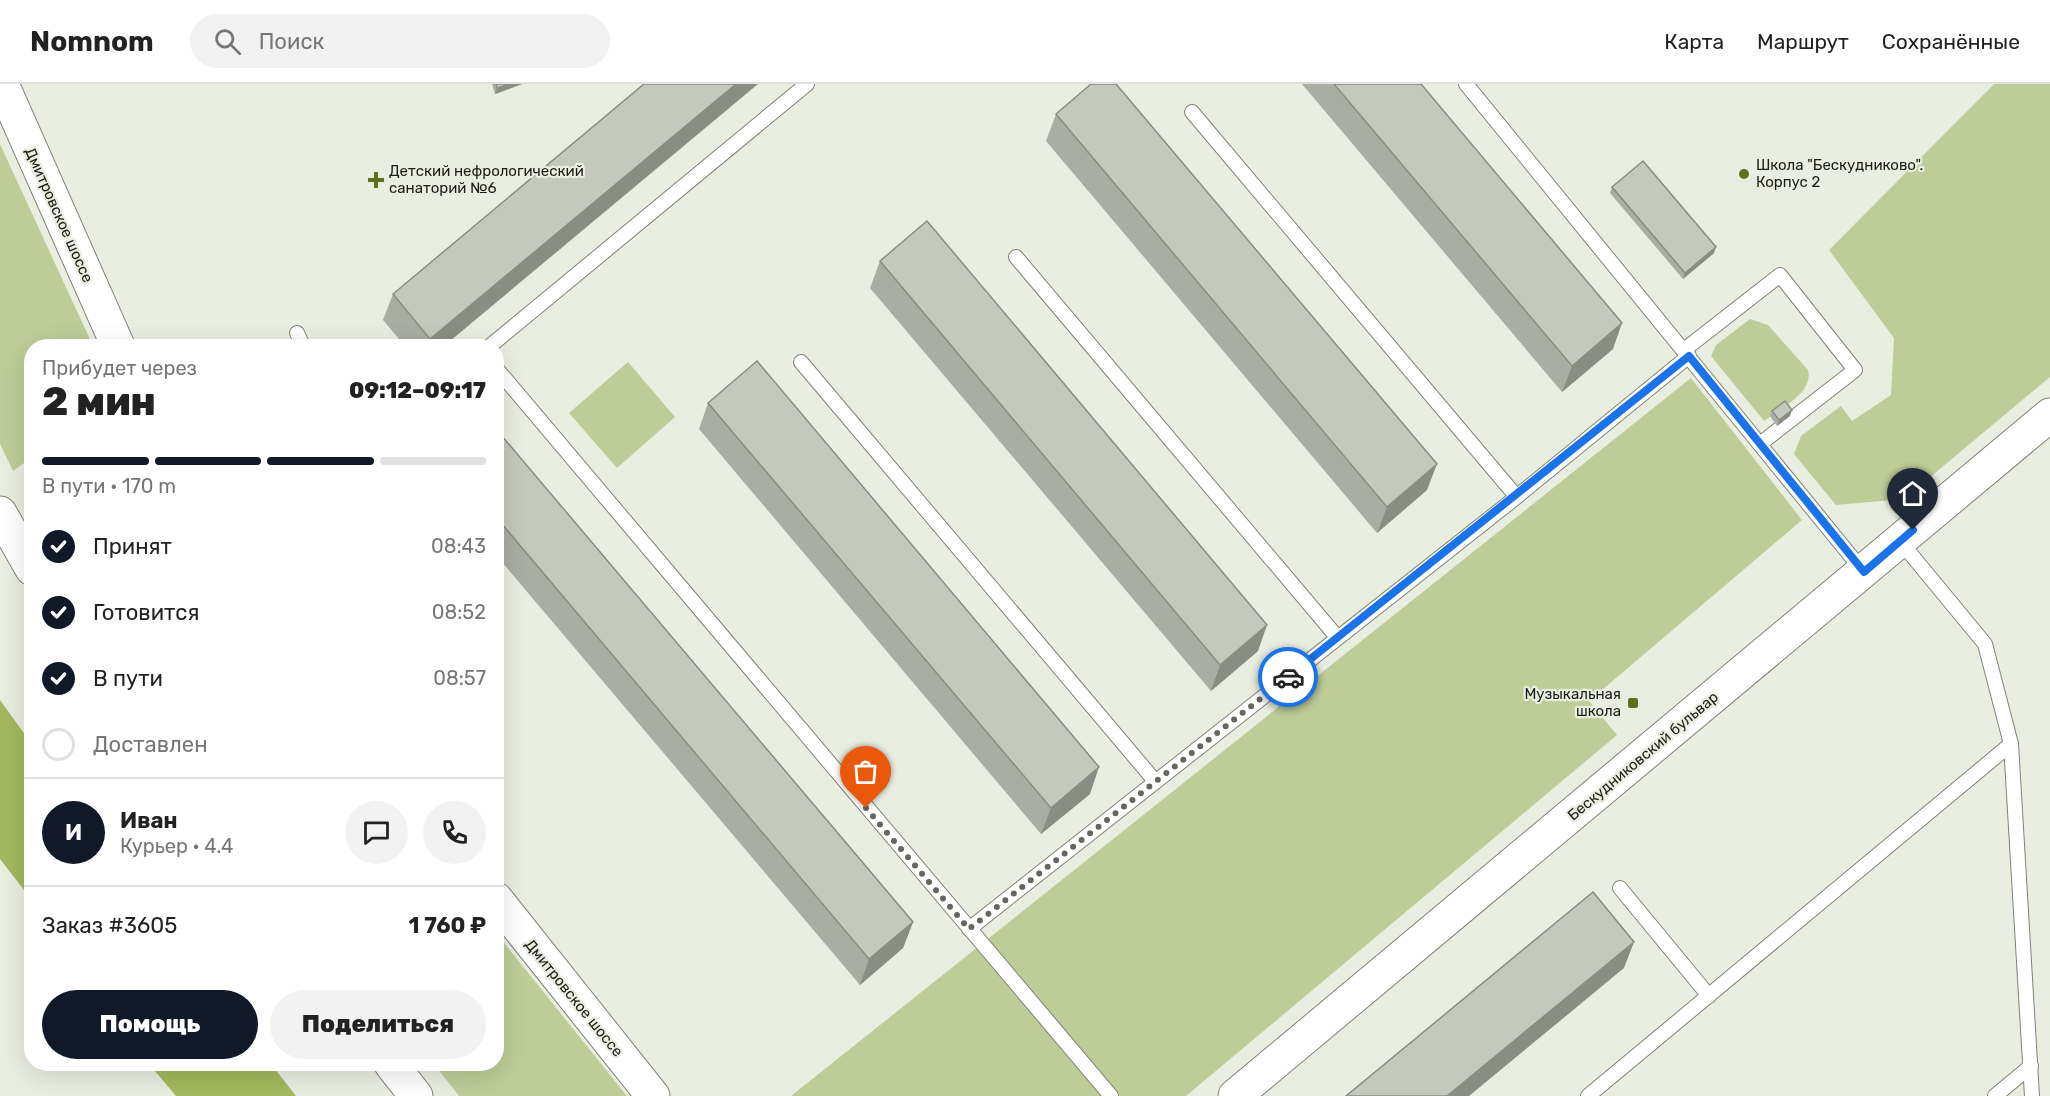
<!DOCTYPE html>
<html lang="ru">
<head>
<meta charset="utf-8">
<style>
	body { margin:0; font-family:Rubik,sans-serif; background:#f2f2f2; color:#222; height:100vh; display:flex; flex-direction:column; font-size:22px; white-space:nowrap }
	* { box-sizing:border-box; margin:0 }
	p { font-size:20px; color:#767676 }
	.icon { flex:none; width:33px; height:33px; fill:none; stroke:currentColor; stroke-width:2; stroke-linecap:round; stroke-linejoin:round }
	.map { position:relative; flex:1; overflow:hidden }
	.details { position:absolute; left:24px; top:255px; width:480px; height:732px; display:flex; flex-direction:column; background:#fff; border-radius:24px; box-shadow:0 6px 24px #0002 }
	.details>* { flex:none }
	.pin { position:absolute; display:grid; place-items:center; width:51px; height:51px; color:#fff; margin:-62px -26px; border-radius:50% 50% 50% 0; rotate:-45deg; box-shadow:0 0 6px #0007 }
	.pin .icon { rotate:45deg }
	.courier { position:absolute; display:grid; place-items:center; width:60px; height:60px; margin:-30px; border:4px solid #1a73e8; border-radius:50%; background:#fff; color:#222; box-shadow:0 2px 8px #0007 }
	.summary em { font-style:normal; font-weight:800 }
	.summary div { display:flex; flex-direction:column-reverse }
	.summary { display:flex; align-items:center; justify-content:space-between; height:102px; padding:0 18px }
	h1 { font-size:39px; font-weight:800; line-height:45px }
	.bar { display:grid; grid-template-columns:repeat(4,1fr); gap:9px 6px; align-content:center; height:72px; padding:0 18px }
	.bar i { height:8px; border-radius:4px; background:#e0e0e0 }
	.bar .active { background:#111827 }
	.bar p { grid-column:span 4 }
	.line { display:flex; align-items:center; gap:15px; padding:0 18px; border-top:2px solid #e0e0e0 }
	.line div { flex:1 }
	.round { display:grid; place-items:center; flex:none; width:63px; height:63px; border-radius:32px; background:#f2f2f2 }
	ol { padding:0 18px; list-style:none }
	li { display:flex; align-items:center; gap:18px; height:66px }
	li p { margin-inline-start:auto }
	li .icon { padding:6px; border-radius:50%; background:#111827; color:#fff; stroke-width:4 }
	li:last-child { color:#767676 }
	li i { width:33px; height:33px; border:3px solid #e0e0e0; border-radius:50% }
	.primary-button { display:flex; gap:12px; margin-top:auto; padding:12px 18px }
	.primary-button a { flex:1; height:69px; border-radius:36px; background:#111827; color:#fff; font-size:24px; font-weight:800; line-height:69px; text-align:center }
	.primary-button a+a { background:#f2f2f2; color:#222 }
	header { display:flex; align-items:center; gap:36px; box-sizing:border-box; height:84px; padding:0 30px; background:#fff; border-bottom:2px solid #e0e0e0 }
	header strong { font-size:28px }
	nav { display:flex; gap:33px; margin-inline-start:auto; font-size:21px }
	.search { width:420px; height:54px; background:#f2f2f2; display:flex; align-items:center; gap:15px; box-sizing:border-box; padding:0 21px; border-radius:33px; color:#767676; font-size:22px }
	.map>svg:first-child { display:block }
	.green { fill:#becc98 }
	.forest { fill:#a3b85e }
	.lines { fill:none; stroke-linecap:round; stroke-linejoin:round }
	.lane-casing { stroke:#808378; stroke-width:16 }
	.secondary-casing { stroke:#808378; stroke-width:35 }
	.primary-casing { stroke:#808378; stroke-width:35 }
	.lane { stroke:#fff; stroke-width:14 }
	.secondary { stroke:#fff; stroke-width:33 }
	.primary { stroke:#fff; stroke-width:33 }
	.wall { fill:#a9ada3 }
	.shaded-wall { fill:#8a8d84 }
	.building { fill:#c5c9bd; stroke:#8a8d84; stroke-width:1.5 }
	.done { stroke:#65675f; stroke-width:6; stroke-dasharray:0 10.8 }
	.route { stroke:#1a73e8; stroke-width:8 }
	.poi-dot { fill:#60711d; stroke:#eaeee1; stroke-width:2 }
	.labels { text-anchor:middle; stroke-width:4.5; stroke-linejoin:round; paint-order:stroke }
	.poi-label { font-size:15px; fill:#1d1e19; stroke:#eaeee1; text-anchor:start }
	.street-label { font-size:15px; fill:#1d1e19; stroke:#eaeee1 }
</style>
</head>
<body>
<header>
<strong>Nomnom</strong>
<div class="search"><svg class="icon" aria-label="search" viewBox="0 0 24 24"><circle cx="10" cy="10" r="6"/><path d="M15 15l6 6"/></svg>Поиск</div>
<nav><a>Карта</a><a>Маршрут</a><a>Сохранённые</a></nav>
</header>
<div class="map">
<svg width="2050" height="1012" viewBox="0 0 2050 1012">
	<rect width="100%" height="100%" fill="#eaeee1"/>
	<g class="green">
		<path d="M 1994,0 L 2050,0 L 2050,293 L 1904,415 L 1836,421 L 1794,370 L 1801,352 L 1841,322 L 1852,337 L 1891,311 L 1894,254 L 1829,166 Z"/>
		<path d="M 0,60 L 93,262 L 32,262 L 31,374 L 13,387 L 0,360 Z"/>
		<path d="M 1750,235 L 1768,241 L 1808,286 C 1814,309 1780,325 1764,337 L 1711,272 L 1716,261 Z"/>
		<path d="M 628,278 L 675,333 L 617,384 L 569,329 Z"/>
		<path d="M 1691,294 L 1802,436 L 1589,617 L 1617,651 L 1186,1012 L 791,1012 Z"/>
		<path d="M 497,850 L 627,1012 L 459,1012 L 434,980 L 496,980 Z"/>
	</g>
	<g class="forest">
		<path d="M 0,616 L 31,659 L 31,815 L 0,775 Z"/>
		<path d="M 149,980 L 271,980 L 296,1012 L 176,1012 Z"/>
	</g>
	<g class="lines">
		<defs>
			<g id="lane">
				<path d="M 1466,0 L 1863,487"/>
				<path d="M 1192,28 L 1516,412"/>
				<path d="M 1016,173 L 1337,553"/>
				<path d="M 297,249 L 303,262"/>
				<path d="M 490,262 L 807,0"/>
				<path d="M 1684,266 L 1780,191 L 1855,286 L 1760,360"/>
				<path d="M 801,278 L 1155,697"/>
				<path d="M 496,284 L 1111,1012"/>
				<path d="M 1900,457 L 1985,560 L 2011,660 L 2032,1012"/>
				<path d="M 1620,804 L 1709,912"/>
				<path d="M 969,845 L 1509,419 L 1689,272"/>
				<path d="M 1588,1012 L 2011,660"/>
				<path d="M 1995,1012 L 2031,982"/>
			</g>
			<path id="secondary" d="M 1235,1012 L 2050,331"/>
			<g id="primary">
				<path d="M 2,0 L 118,262"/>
				<path d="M 0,429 L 32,485"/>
				<path d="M 496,815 L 653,1012"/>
				<path d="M 391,980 L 416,1012"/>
			</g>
		</defs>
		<use href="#lane" class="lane-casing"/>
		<use href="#secondary" class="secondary-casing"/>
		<use href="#primary" class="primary-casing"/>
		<use href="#lane" class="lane"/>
		<use href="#secondary" class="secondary"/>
		<use href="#primary" class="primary"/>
	</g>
	<g class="wall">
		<path d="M 492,0 L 522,0 L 495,10 Z"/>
		<path d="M 1302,0 L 1421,0 L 1613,265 L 1562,308 Z"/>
		<path d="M 1056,30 L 1427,406 L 1377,449 L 1046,57 Z"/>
		<path d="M 1612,103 L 1714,169 L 1683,195 L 1610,109 Z"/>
		<path d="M 880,177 L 1258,567 L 1211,607 L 870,204 Z"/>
		<path d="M 393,210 L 444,262 L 405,262 L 383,236 Z"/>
		<path d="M 708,319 L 1090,710 L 1041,750 L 699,345 Z"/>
		<path d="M 1772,327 L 1790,332 L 1777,342 L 1770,332 Z"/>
		<path d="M 496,345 L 913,838 L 903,864 L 860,901 L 496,471 Z"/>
	</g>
	<g class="shaded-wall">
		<path d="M 510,0 L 522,0 L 495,10 L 497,4 Z"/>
		<path d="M 736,0 L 758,0 L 444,262 L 428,262 L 430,255 Z"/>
		<path d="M 1716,163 L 1714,169 L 1683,195 L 1685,189 Z"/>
		<path d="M 1622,239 L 1613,265 L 1562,308 L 1572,282 Z"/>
		<path d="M 1792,326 L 1790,332 L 1777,342 L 1779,336 Z"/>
		<path d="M 1437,380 L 1427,406 L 1377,449 L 1387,423 Z"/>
		<path d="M 1267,541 L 1258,567 L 1211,607 L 1220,581 Z"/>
		<path d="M 1099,683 L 1090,710 L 1041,750 L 1051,724 Z"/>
		<path d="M 913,838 L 903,864 L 860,901 L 869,875 Z"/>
		<path d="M 1634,858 L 1624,884 L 1469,1012 L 1447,1012 Z"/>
	</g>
	<g class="building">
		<path d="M 496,0 L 510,0 L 497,4 Z"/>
		<path d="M 644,0 L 736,0 L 430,255 L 393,210 Z"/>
		<path d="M 1091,0 L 1116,0 L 1437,380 L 1387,423 L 1056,30 Z"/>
		<path d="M 1334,0 L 1421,0 L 1622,239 L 1572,282 Z"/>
		<path d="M 1643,77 L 1716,163 L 1685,189 L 1612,103 Z"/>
		<path d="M 927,137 L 1267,541 L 1220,581 L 880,177 Z"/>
		<path d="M 757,277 L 1099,683 L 1051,724 L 708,319 Z"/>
		<path d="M 1785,317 L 1792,326 L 1779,336 L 1772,327 Z"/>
		<path d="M 496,345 L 913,838 L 869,875 L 496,433 Z"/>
		<path d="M 1593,808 L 1634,858 L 1447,1012 L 1346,1012 Z"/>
	</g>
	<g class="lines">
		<path class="done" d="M 866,724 L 969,845 L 1288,593"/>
		<path class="route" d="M 1288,593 L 1689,272 L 1864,488 L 1913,446"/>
	</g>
	<g class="poi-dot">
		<circle cx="1744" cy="90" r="6"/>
		<path d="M373 87h6v6h6v6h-6v6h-6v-6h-6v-6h6z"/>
		<rect x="1627" y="613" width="12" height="12" rx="3"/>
	</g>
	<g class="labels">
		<g class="poi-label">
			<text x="1756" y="86">Школа "Бескудниково".<tspan x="1756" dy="17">Корпус 2</tspan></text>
			<text x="389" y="92">Детский нефрологический<tspan x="389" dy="17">санаторий №6</tspan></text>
			<text x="1621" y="615" text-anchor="end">Музыкальная<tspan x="1621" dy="17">школа</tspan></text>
		</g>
		<g class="street-label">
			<text transform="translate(59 131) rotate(66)" y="5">Дмитровское шоссе</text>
			<text transform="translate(1643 672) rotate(-40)" y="5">Бескудниковский бульвар</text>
			<text transform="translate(574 914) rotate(51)" y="5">Дмитровское шоссе</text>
		</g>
	</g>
</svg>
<div class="pin" style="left:866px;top:724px;background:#ea580c"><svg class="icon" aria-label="bag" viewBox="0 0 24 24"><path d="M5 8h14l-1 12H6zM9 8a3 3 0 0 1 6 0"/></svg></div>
<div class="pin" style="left:1913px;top:446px;background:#1f2937"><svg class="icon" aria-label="home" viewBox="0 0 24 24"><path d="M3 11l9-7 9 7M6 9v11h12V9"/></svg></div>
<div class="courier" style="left:1288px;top:593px"><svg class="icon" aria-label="car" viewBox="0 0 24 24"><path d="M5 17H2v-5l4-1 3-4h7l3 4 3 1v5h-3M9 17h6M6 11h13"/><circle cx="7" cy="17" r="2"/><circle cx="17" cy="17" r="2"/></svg></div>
<section class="details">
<div class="summary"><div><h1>2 мин</h1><p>Прибудет через</p></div><em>09:12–09:17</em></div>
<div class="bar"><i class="active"></i><i class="active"></i><i class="active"></i><i></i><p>В пути · 170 m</p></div>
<ol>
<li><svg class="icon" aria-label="check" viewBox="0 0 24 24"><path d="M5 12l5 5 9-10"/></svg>Принят<p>08:43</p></li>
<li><svg class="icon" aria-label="check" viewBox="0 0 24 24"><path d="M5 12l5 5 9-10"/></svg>Готовится<p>08:52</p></li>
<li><svg class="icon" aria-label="check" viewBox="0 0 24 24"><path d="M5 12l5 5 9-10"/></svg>В пути<p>08:57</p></li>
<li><i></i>Доставлен</li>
</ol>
<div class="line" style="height:108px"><b class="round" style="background:#111827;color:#fff">И</b><div><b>Иван</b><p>Курьер · 4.4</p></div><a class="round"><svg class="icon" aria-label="chat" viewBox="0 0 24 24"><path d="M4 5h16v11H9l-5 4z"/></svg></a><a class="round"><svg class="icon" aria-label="phone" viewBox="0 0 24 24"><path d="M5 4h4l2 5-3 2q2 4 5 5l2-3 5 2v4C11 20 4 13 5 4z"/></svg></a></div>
<div class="line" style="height:78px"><div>Заказ #3605</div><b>1 760 ₽</b></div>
<div class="primary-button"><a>Помощь</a><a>Поделиться</a></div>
</section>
</div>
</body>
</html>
